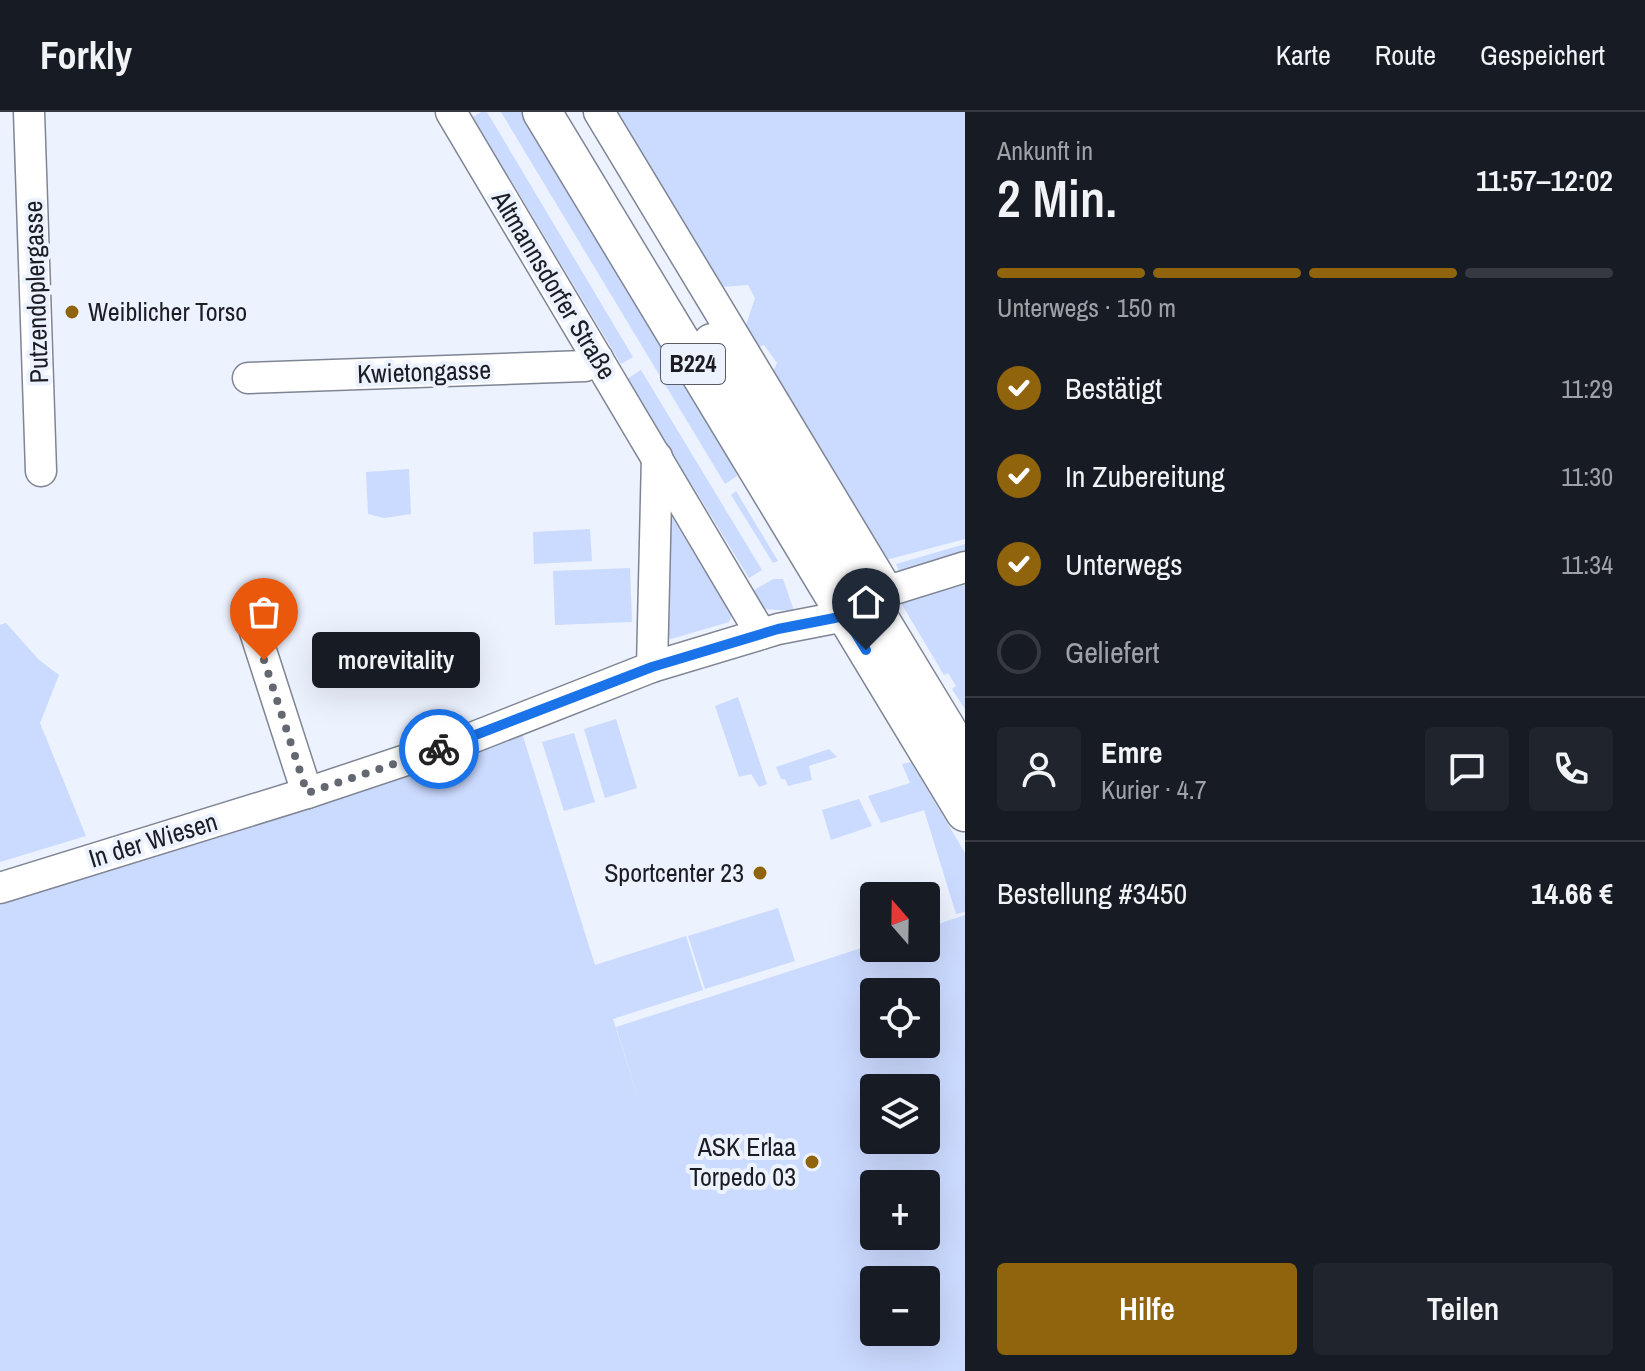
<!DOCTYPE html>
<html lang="de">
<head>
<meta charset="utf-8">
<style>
	body { margin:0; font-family:"Archivo Narrow",sans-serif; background:#20242c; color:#f1f3f6; height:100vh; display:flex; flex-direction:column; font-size:30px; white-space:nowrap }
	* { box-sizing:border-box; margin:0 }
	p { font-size:26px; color:#9ea1a6 }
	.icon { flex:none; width:44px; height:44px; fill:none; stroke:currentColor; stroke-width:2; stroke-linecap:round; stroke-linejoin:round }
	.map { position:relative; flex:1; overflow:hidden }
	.drawer { display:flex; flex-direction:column; background:#171b24; width:680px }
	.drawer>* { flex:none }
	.needle { width:52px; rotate:340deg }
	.fabs { position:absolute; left:860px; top:770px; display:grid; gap:16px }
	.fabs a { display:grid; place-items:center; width:80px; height:80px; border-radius:8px; background:#171b24; box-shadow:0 8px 32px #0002; font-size:40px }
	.pin { position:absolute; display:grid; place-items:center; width:68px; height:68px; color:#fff; margin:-82px -34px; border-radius:50% 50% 50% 0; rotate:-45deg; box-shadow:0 0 8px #0007 }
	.pin .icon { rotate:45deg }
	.courier { position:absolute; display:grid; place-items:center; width:80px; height:80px; margin:-40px; border:6px solid #1a73e8; border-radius:50%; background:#fff; color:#222; box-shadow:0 2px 10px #0007 }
	.bubble { position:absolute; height:56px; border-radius:8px; background:#171b24; box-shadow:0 8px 32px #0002; font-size:26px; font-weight:600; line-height:56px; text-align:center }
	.headline em { font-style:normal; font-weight:600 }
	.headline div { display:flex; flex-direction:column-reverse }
	.headline { display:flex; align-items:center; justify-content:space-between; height:136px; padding:0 32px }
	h1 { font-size:52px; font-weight:600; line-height:60px }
	.bar { display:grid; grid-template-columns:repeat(4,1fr); gap:12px 8px; align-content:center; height:96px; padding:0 32px }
	.bar i { height:10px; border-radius:6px; background:#363941 }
	.bar .on { background:#90640d }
	.bar p { grid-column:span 4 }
	.line { display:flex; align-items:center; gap:20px; padding:0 32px; border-top:2px solid #363941 }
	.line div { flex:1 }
	.round { display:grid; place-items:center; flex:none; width:84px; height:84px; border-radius:8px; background:#20242c }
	ol { padding:0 32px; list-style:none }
	li { display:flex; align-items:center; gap:24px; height:88px }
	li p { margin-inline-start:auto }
	li .icon { padding:8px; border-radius:50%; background:#90640d; color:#fff; stroke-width:4 }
	li:last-child { color:#9ea1a6 }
	li i { width:44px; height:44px; border:4px solid #363941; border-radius:50% }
	.button { display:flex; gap:16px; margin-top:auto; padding:16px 32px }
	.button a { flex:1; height:92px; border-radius:8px; background:#90640d; color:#fff; font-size:32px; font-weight:600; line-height:92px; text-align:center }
	.button a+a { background:#20242c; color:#f1f3f6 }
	header { display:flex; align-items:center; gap:48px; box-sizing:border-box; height:112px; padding:0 40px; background:#171b24; border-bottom:2px solid #363941 }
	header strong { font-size:38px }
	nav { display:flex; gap:44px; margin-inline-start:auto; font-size:28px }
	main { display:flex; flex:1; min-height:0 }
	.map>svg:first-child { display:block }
	.green { fill:#cbdaff; fill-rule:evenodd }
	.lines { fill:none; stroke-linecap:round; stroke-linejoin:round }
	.minor-casing { stroke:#7f8593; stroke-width:33 }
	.major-casing { stroke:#7f8593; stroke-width:41 }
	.minor { stroke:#fff; stroke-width:30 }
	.major { stroke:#fff; stroke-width:38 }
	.done { stroke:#646870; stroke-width:8; stroke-dasharray:0 14.4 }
	.route { stroke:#1a73e8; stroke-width:10 }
	.poi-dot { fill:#90640d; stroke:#edf2ff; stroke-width:3 }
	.labels { text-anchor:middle; stroke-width:8; stroke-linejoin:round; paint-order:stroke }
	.shield { fill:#edf2ff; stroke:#5a5d65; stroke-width:2 }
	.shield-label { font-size:24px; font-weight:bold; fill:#1b1d23 }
	.street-label { font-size:26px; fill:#1b1d23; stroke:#edf2ff }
	.poi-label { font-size:26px; fill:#1b1d23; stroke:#edf2ff; text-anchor:end }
</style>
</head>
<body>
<header>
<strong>Forkly</strong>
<nav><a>Karte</a><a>Route</a><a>Gespeichert</a></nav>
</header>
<main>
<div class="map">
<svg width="965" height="1259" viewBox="0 0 965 1259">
	<rect width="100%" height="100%" fill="#edf2ff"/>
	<g class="green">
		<path d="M 481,0 L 487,0 L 633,245 L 621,252 L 473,5 Z"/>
		<path d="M 501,0 L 528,0 L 718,317 L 737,364 L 725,372 Z"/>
		<path d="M 611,0 L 965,0 L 965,427 L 882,449 L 771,264 L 777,251 L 764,233 L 754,237 L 744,219 L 755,186 L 748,173 L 722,175 L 709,164 Z"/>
		<path d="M 641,258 L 762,458 L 749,466 L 627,267 Z"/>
		<path d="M 409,357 L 411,402 L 384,406 L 368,402 L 366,360 Z"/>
		<path d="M 736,379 L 778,449 L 773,451 L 731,383 Z"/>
		<path d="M 670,402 L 732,503 L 729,510 L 671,527 L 667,525 Z"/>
		<path d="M 590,417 L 592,449 L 534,452 L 533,420 Z"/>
		<path d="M 965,432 L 965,442 L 900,462 L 896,452 Z"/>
		<path d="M 630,456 L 632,510 L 555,513 L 553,459 Z"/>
		<path d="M 773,467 L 783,467 L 794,499 L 762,497 L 749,481 Z"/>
		<path d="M 965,472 L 965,597 L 952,577 L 956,574 L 948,561 L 944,563 L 901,491 Z"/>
		<path d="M 6,511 L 39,548 L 59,563 L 40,611 L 86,724 L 0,750 L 0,513 Z"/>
		<path d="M 738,585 L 767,672 L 759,675 L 751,662 L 739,665 L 715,594 Z"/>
		<path d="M 616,607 L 637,676 L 605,686 L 584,617 Z"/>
		<path d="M 521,618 L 595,853 L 686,824 L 703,878 L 613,907 L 643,1002 L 616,915 L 874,832 L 874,836 L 926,836 L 926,816 L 965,803 L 965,1259 L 0,1259 L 0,793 L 473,640 ZM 874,880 L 926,880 L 926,932 L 874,932 ZM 874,976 L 926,976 L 926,1028 L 874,1028 ZM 874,1072 L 926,1072 L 926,1124 L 874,1124 ZM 874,1168 L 926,1168 L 926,1220 L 874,1220 Z"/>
		<path d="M 574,621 L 595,690 L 564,699 L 542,630 Z"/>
		<path d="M 829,637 L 837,645 L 809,654 L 812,668 L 788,674 L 785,667 L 781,667 L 776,655 Z"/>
		<path d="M 911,650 L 965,741 L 965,800 L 956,802 L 924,698 L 881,711 L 868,684 L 910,671 L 902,652 Z"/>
		<path d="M 859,687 L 872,714 L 831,728 L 822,698 Z"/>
		<path d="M 778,796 L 795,849 L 705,877 L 688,824 Z"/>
	</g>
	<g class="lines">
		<defs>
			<g id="minor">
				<path d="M 29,0 L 41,359"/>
				<path d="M 451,0 L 761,522"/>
				<path d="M 599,0 L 888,479"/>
				<path d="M 248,266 L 585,254 L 598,247"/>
				<path d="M 652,555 L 657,345"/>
				<path d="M 307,681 L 469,627 L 652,555 L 778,517 L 845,504 L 871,492 L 888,479 L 965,455"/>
				<path d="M 0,776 L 307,681 L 247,495"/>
			</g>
			<g id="major">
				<path d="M 542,0 L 965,700"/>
				<path d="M 712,231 L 965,648"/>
			</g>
		</defs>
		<use href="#minor" class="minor-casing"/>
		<use href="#major" class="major-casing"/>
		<use href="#minor" class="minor"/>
		<use href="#major" class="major"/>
	</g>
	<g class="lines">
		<path class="done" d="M 264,548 L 307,681 L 439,637"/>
		<path class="route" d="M 439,637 L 652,555 L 778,517 L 845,504 L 866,538"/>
	</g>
	<g class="poi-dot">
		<circle cx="72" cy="200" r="8"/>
		<circle cx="760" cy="761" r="8"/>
		<circle cx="812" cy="1050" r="8"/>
	</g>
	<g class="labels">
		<rect class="shield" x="661" y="232" width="64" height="40" rx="6"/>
		<g class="shield-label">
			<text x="693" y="260">B224</text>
		</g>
		<g class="street-label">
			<text transform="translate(554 173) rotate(59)" y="9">Altmannsdorfer Straße</text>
			<text transform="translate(36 180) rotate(-92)" y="9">Putzendoplergasse</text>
			<text transform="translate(424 260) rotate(-2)" y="9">Kwietongasse</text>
			<text transform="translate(153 728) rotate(-17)" y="9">In der Wiesen</text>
		</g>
		<g class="poi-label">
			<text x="88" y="209" text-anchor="start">Weiblicher Torso</text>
			<text x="744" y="770">Sportcenter 23</text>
			<text x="796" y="1044">ASK Erlaa<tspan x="796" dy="30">Torpedo 03</tspan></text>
		</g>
	</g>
</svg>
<div class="fabs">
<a><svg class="needle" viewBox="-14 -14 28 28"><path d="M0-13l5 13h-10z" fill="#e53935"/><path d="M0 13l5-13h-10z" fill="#9ea1a6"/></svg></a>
<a><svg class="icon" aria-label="locate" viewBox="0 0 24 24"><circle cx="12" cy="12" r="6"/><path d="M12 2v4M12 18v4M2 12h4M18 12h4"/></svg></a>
<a><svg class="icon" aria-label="layers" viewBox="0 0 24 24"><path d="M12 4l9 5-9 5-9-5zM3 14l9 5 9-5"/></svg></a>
<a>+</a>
<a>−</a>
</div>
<div class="pin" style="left:264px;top:548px;background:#ea580c"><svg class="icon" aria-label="bag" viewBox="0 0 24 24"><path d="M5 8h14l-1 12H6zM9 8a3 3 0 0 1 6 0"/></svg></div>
<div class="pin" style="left:866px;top:538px;background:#1f2937"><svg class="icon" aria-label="home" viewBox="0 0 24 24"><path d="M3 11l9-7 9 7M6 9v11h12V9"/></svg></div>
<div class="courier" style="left:439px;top:637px"><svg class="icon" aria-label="bike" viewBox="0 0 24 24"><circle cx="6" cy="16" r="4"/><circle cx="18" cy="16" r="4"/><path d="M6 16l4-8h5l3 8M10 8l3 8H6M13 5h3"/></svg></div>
<div class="bubble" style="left:312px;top:520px;width:168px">morevitality</div>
</div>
<section class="drawer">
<div class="headline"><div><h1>2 Min.</h1><p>Ankunft in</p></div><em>11:57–12:02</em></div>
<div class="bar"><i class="on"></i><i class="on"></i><i class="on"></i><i></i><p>Unterwegs · 150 m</p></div>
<ol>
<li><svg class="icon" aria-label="check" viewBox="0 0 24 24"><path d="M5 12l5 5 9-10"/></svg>Bestätigt<p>11:29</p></li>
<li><svg class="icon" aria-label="check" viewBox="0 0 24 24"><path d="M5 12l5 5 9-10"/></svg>In Zubereitung<p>11:30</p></li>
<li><svg class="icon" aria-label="check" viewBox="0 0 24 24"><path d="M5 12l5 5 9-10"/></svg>Unterwegs<p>11:34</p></li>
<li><i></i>Geliefert</li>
</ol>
<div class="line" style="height:144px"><a class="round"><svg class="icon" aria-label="person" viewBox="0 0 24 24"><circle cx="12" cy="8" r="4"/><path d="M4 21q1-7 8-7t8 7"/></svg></a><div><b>Emre</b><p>Kurier · 4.7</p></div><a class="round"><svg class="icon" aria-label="chat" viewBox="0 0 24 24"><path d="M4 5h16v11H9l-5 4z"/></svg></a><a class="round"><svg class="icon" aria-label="phone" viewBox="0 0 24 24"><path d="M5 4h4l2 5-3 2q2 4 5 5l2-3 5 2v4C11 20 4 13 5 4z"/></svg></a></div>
<div class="line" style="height:104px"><div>Bestellung #3450</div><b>14.66 €</b></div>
<div class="button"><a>Hilfe</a><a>Teilen</a></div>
</section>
</main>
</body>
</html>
